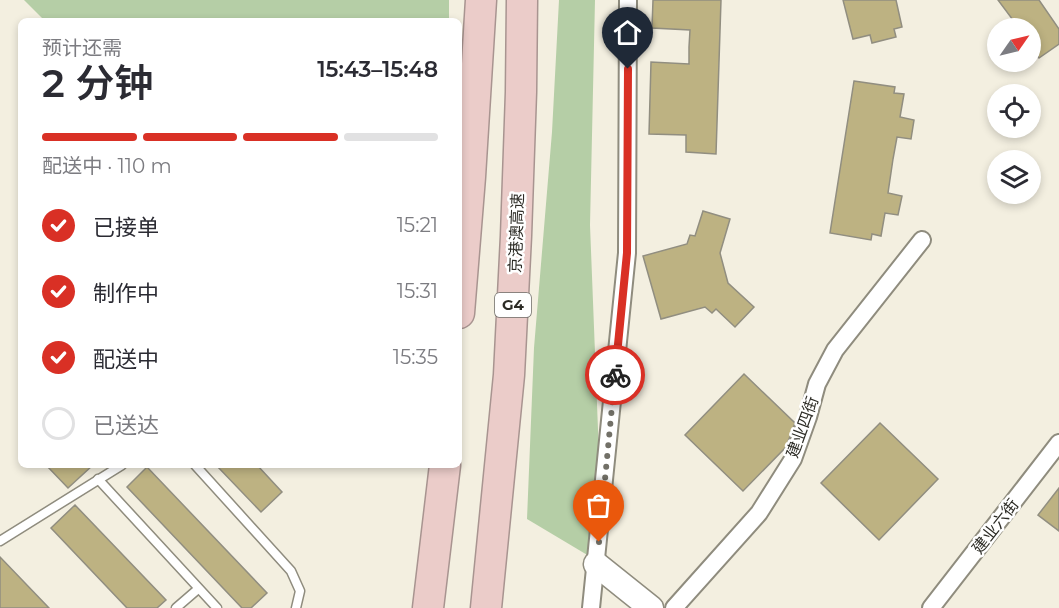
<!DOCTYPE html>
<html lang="zh">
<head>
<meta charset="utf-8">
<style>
	body { margin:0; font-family:Montserrat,"Noto Sans SC",sans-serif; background:#f2f2f3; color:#2b2b33; height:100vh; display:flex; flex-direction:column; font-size:22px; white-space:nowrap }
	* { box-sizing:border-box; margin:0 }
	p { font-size:20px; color:#7c7c81 }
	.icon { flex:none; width:33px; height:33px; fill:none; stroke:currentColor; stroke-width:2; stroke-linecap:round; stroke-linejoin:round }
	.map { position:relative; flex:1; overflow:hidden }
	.drawer { position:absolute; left:18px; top:18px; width:444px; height:450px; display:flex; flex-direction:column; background:#fff; border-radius:9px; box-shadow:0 3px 9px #0003 }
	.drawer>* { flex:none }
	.needle { width:39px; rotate:56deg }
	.fabs { position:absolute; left:987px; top:18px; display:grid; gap:12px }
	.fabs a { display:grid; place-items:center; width:54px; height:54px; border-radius:50%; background:#fff; box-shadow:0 3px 9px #0003; font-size:30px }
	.pin { position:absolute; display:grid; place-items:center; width:51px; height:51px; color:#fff; margin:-62px -26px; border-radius:50% 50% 50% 0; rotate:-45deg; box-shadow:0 0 6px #0007 }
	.pin .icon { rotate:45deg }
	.courier { position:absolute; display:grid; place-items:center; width:60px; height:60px; margin:-30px; border:4px solid #d93025; border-radius:50%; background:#fff; color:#222; box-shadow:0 2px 8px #0007 }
	.summary em { font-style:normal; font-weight:600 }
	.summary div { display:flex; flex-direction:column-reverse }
	.summary { display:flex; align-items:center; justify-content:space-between; height:102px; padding:0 24px }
	h1 { font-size:39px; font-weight:600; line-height:45px }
	.bar { display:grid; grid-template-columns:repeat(4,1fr); gap:9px 6px; align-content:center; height:72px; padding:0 24px }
	.bar i { height:8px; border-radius:4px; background:#e1e1e2 }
	.bar .selected { background:#d93025 }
	.bar p { grid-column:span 4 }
	ol { padding:0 24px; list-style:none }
	li { display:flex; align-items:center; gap:18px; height:66px }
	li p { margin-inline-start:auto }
	li .icon { padding:6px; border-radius:50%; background:#d93025; color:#fff; stroke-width:4 }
	li:last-child { color:#7c7c81 }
	li i { width:33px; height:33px; border:3px solid #e1e1e2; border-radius:50% }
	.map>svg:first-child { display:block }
	.green { fill:#b5cea6 }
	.building { fill:#bdb282; stroke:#918e80; stroke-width:1.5 }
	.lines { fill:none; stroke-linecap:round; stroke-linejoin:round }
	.lane-casing { stroke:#8f8c7e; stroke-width:11 }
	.street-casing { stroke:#8f8c7e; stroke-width:20 }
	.secondary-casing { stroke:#8f8c7e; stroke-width:27 }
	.highway-casing { stroke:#a89490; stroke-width:33 }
	.lane { stroke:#fff; stroke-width:8 }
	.street { stroke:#fff; stroke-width:16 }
	.secondary { stroke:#fff; stroke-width:24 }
	.highway { stroke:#ebccc9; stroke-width:30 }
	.done { stroke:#727067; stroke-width:6; stroke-dasharray:0 10.8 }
	.route { stroke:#d93025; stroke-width:8 }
	.labels { text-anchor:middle; stroke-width:5; stroke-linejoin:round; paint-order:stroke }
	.shield { fill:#fff; stroke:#6c6b67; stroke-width:1.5 }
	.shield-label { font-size:15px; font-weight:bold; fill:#2d2c26 }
	.street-label { font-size:16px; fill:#2d2c26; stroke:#fff }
</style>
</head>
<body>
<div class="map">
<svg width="1059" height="608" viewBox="0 0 1059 608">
	<rect width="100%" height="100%" fill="#f3efe0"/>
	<g class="green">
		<path d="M 24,0 L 449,0 L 449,21 L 45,21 Z"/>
		<path d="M 559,0 L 595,0 L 590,225 L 599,455 L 589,556 L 527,519 L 534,348 L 552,132 Z"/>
	</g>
	<g class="building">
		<path d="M 653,0 L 721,0 L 716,154 L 686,152 L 686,135 L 649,134 L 651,62 L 689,64 L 689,47 L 690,30 L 652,28 Z"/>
		<path d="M 843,0 L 896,0 L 902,27 L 894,29 L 896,37 L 872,43 L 870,35 L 853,39 Z"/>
		<path d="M 998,0 L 1039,0 L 1059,29 L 1059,44 L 1039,58 L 1030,45 L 1030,28 L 1019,28 Z"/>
		<path d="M 854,81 L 895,87 L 894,93 L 904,94 L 900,117 L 914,120 L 911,139 L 897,137 L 893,159 L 888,193 L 902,196 L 898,215 L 885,213 L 881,236 L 872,234 L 871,240 L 830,233 Z"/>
		<path d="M 703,211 L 730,219 L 720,253 L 728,283 L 754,307 L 735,327 L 716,309 L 712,313 L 705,307 L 661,319 L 643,256 L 687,244 L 690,235 L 695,236 Z"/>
		<path d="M 744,374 L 795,423 L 786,447 L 743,491 L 685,435 Z"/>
		<path d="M 880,423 L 938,479 L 879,540 L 821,483 Z"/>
		<path d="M 46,465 L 93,465 L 68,488 Z"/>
		<path d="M 216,465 L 257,465 L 282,492 L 261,512 Z"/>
		<path d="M 147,467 L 267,593 L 251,608 L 242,608 L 127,487 Z"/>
		<path d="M 1059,488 L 1059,531 L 1038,515 Z"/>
		<path d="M 75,505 L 166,600 L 157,608 L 127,608 L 51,528 Z"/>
		<path d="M 0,557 L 49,608 L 0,608 Z"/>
	</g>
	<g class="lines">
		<defs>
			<g id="lane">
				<path d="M 195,465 L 291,571 L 300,591 L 296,608"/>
				<path d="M 98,479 L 217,608"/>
				<path d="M 0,541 L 122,465"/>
				<path d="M 176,608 L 198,589"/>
			</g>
			<g id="street">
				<path d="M 591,608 L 627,253 L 628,0"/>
				<path d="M 674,608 L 759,513 L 793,459 L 808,417 L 817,384 L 835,350 L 922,240"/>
				<path d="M 931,608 L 1059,443"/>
			</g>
			<path id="secondary" d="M 596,564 L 651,608"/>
			<g id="highway">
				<path d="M 459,313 L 470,177 L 481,0"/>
				<path d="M 428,608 L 445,465"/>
				<path d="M 486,608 L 509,375 L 516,236 L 521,92 L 522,0"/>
			</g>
		</defs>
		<use href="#lane" class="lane-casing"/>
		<use href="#street" class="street-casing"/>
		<use href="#secondary" class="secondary-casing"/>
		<use href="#highway" class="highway-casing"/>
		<use href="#lane" class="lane"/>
		<use href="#street" class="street"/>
		<use href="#secondary" class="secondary"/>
		<use href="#highway" class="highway"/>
	</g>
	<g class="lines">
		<path class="done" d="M 599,542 L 615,375"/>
		<path class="route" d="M 615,375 L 627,253 L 628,69"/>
	</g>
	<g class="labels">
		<rect class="shield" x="495" y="293" width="36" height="24" rx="4.5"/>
		<g class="shield-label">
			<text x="513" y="310">G4</text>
		</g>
		<g class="street-label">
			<text transform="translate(516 233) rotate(-88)" y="6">京港澳高速</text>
			<text transform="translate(802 427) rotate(-70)" y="6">建业四街</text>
			<text transform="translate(995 526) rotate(-52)" y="6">建业六街</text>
		</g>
	</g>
</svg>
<div class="fabs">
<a><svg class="needle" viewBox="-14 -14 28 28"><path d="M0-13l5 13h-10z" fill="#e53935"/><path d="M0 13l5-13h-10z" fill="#7c7c81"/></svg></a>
<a><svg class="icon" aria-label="locate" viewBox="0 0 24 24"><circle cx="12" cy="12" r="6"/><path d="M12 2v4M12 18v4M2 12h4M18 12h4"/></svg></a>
<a><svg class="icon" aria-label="layers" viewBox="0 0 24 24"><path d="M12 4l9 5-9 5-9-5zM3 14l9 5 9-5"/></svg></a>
</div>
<div class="pin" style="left:599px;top:542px;background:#ea580c"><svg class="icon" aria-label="bag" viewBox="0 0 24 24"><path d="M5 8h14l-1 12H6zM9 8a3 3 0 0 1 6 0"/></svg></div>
<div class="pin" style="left:628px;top:69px;background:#1f2937"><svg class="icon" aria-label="home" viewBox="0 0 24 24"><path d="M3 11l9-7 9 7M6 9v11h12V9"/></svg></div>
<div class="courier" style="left:615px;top:375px"><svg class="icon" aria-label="bike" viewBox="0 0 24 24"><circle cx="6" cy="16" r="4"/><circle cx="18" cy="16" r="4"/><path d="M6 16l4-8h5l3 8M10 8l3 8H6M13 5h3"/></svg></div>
<section class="drawer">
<div class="summary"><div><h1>2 分钟</h1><p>预计还需</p></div><em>15:43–15:48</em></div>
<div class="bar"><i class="selected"></i><i class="selected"></i><i class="selected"></i><i></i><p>配送中 · 110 m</p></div>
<ol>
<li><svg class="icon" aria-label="check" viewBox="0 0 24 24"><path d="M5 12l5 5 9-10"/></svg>已接单<p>15:21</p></li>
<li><svg class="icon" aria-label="check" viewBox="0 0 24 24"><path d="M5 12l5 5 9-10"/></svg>制作中<p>15:31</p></li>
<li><svg class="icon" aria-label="check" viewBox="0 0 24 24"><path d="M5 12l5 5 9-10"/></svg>配送中<p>15:35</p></li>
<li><i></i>已送达</li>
</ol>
</section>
</div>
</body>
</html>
